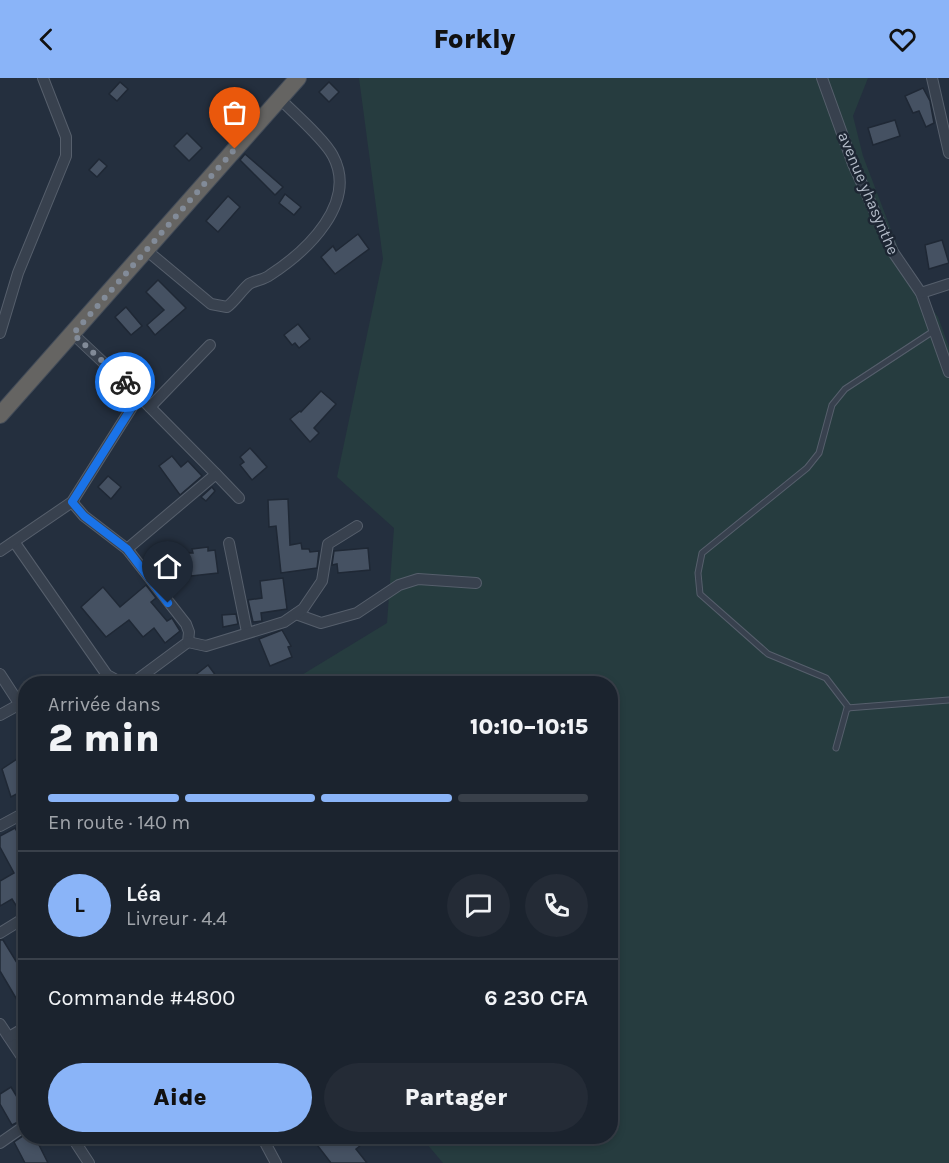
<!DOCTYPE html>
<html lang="fr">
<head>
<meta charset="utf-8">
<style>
	body { margin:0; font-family:Karla,sans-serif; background:#242b36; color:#f1f3f6; height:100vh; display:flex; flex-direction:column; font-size:22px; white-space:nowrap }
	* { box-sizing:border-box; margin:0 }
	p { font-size:20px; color:#a0a4aa }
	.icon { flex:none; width:33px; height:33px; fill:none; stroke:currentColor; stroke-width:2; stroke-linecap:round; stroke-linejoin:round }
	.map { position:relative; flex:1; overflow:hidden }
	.drawer { position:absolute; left:18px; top:598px; width:600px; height:468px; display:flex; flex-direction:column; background:#1b232e; border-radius:24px; box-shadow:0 3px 9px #0003,0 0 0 2px #39404a }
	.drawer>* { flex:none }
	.pin { position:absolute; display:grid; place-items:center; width:51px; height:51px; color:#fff; margin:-62px -26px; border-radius:50% 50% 50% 0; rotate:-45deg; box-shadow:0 0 6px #0007 }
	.pin .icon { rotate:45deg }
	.courier { position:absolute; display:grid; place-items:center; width:60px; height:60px; margin:-30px; border:4px solid #1a73e8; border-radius:50%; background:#fff; color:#222; box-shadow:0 2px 8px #0007 }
	.head em { font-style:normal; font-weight:800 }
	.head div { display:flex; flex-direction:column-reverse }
	.head { display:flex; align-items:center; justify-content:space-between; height:102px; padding:0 30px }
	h1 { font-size:39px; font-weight:800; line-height:45px }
	.bar { display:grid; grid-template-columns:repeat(4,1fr); gap:9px 6px; align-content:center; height:72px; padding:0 30px }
	.bar i { height:8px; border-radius:4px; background:#39404a }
	.bar .on { background:#8ab4f8 }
	.bar p { grid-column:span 4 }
	.line { display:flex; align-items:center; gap:15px; padding:0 30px; border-top:2px solid #39404a }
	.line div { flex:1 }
	.round { display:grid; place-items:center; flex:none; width:63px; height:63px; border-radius:32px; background:#242b36 }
	.cta { display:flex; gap:12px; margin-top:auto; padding:12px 30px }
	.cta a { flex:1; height:69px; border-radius:36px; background:#8ab4f8; color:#111; font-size:24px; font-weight:800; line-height:69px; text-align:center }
	.cta a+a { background:#242b36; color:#f1f3f6 }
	header { display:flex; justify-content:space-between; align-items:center; height:78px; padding:0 30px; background:#8ab4f8; color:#111; font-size:27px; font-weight:800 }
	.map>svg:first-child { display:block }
	.green { fill:#263c3f }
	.building { fill:#455162; stroke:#1f2835; stroke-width:1.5 }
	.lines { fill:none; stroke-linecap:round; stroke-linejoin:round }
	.service-casing { stroke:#565f6c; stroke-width:7 }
	.minor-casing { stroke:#565f6c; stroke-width:12 }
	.trunk-casing { stroke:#434c59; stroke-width:18 }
	.service { stroke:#38414e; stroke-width:5 }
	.minor { stroke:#38414e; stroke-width:10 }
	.trunk { stroke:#656462; stroke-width:16 }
	.done { stroke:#828b98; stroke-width:6; stroke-dasharray:0 10.8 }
	.route { stroke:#1a73e8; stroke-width:8 }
	.labels { text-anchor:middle; stroke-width:5; stroke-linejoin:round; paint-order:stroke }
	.street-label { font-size:16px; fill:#b4bcc9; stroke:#1d2633 }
</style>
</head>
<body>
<header><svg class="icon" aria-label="back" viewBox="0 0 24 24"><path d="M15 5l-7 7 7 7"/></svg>Forkly<svg class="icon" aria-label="heart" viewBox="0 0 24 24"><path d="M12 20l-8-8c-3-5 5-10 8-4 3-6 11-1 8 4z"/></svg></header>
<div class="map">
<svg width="949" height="1085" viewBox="0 0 949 1085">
	<rect width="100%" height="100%" fill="#242f3e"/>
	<path class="green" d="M 359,0 L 868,0 L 853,38 L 863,78 L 911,204 L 938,239 L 949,269 L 949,1085 L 443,1085 L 421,1059 L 610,1059 L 610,606 L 287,606 L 387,545 L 394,450 L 337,399 L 383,181 Z"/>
	<g class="building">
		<path d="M 120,4 L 128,11 L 117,23 L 109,16 Z"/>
		<path d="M 329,4 L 339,14 L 329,24 L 319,14 Z"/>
		<path d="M 923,10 L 930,23 L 934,45 L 926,49 L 919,33 L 913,35 L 905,18 Z"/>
		<path d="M 895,42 L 900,58 L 873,67 L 868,50 Z"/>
		<path d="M 187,55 L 202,70 L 189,83 L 174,68 Z"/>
		<path d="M 245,76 L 283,109 L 275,117 L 240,82 Z"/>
		<path d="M 99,81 L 107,88 L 97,99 L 89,92 Z"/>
		<path d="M 285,116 L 301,129 L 294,137 L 279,125 Z"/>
		<path d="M 228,118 L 240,129 L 218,154 L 206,143 Z"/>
		<path d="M 358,156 L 369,171 L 335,196 L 321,179 L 333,168 L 336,173 Z"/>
		<path d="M 942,162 L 949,185 L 929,191 L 925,167 Z"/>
		<path d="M 158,202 L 186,230 L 155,257 L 147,247 L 164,232 L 146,214 Z"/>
		<path d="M 126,229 L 142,248 L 131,257 L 115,239 Z"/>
		<path d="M 298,246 L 310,261 L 299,270 L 295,265 L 292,267 L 284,257 Z"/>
		<path d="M 321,313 L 336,326 L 314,350 L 319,355 L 310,364 L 290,341 L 300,333 L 301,334 Z"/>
		<path d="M 250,370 L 267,389 L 252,402 L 240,387 L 244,384 L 240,379 Z"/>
		<path d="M 172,378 L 181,389 L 188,383 L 202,398 L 180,417 L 159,388 Z"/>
		<path d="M 108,398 L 121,409 L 111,421 L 98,409 Z"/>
		<path d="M 212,409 L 215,413 L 206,423 L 201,419 Z"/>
		<path d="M 288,421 L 290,467 L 301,465 L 302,471 L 309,471 L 310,474 L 319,473 L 317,490 L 281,495 L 276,448 L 269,449 L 268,422 Z"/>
		<path d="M 208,469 L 208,473 L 215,472 L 218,495 L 191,498 L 188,475 L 193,475 L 192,471 Z"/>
		<path d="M 368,470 L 370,492 L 338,495 L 337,486 L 332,487 L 334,473 Z"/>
		<path d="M 283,500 L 287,531 L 261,535 L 262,543 L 253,544 L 248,522 L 262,520 L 260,503 Z"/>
		<path d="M 146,507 L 156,520 L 151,524 L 167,543 L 172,540 L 180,553 L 165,565 L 154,550 L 143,559 L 129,542 L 106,559 L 81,529 L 103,509 L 120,529 Z"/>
		<path d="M 236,536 L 238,546 L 223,549 L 222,537 Z"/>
		<path d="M 282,552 L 291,568 L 288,569 L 292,579 L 270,588 L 259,561 Z"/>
		<path d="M 208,587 L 222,606 L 184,606 Z"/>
		<path d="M 26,675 L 26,711 L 11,719 L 2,691 Z"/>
		<path d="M 15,750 L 26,770 L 26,828 L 19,832 L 12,821 L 0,828 L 0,803 L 14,795 L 0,769 L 0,758 Z"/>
		<path d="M 0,862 L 3,862 L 22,893 L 26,891 L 26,937 L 0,893 Z"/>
		<path d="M 11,1009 L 17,1019 L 26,1014 L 26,1040 L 12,1047 L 0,1026 L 0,1016 Z"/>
		<path d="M 26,1056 L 26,1059 L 35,1059 L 48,1085 L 25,1085 L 14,1064 Z"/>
		<path d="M 311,1059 L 371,1059 L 356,1071 L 367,1085 L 331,1085 Z"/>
	</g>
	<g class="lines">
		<defs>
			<g id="service">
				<path d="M 849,630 L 826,600 L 768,576 L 700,516 L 698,495 L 702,475 L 807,390 L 819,375 L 832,327 L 845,311 L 935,252"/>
				<path d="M 836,670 L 847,630 L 949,622"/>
			</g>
			<g id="minor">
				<path d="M 822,0 L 853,86 L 893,174 L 921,215 L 949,294"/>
				<path d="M 932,0 L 949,75"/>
				<path d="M 145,171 L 211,226 L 227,229 C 235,223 241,213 249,206 C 255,202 264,202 270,197 C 307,173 358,125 333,78 C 325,62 294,35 280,21"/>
				<path d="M 921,215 L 949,206"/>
				<path d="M 0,255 L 18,195 L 66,78 L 66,59 L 43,0"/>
				<path d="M 73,256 L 139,318 L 216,396"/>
				<path d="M 150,329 L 210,267"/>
				<path d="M 72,424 L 84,438 L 127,471 L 216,396 L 239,420"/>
				<path d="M 15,465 L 107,597 L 120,604 L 134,604 L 188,564 L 189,554 L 186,546 L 127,471"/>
				<path d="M 229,465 L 247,554"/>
				<path d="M 0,473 L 72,424 L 139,318"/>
				<path d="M 296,536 L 321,545 L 357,535 L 399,507 L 418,501 L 476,505"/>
				<path d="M 188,564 L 206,568 L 284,544 L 303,531 L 322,503 L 328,466 L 357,448"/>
				<path d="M 0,596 L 26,636"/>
				<path d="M 0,637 L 20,626"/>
				<path d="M 0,748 L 26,734"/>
				<path d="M 0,855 L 26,839"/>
				<path d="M 0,946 L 26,985"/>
				<path d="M 9,959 L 26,949"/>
				<path d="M 72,1059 L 89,1085"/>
				<path d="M 262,1059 L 276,1085"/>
				<path d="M 0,1065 L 26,1047"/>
			</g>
			<path id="trunk" d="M 0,337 L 298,0"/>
		</defs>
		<use href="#service" class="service-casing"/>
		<use href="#minor" class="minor-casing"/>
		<use href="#trunk" class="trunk-casing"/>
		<use href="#service" class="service"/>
		<use href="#minor" class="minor"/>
		<use href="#trunk" class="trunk"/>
	</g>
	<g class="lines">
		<path class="done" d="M 125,304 L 73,256 L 235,71"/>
		<path class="route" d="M 125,304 L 139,318 L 72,424 L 84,438 L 127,471 L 168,525"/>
	</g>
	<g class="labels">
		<g class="street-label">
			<text transform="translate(869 115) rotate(67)" y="6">avenue yhasynthe</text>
		</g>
	</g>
</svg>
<div class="pin" style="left:235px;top:71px;background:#ea580c"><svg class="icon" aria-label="bag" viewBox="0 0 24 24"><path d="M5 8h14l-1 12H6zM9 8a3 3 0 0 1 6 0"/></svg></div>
<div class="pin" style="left:168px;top:525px;background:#1f2937"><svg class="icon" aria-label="home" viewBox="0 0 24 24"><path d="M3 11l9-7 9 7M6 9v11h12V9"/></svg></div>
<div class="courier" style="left:125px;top:304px"><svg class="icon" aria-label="bike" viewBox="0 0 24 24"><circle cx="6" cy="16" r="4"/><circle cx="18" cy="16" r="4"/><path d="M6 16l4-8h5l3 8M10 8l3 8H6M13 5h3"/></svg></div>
<section class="drawer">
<div class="head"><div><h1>2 min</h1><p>Arrivée dans</p></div><em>10:10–10:15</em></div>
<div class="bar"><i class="on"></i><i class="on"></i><i class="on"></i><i></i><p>En route · 140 m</p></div>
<div class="line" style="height:108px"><b class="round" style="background:#8ab4f8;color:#111">L</b><div><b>Léa</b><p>Livreur · 4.4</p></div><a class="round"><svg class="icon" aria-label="chat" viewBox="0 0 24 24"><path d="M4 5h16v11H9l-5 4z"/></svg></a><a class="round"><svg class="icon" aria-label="phone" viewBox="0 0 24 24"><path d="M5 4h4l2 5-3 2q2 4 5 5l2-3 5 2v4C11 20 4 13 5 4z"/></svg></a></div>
<div class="line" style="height:78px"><div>Commande #4800</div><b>6 230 CFA</b></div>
<div class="cta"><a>Aide</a><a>Partager</a></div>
</section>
</div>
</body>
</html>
